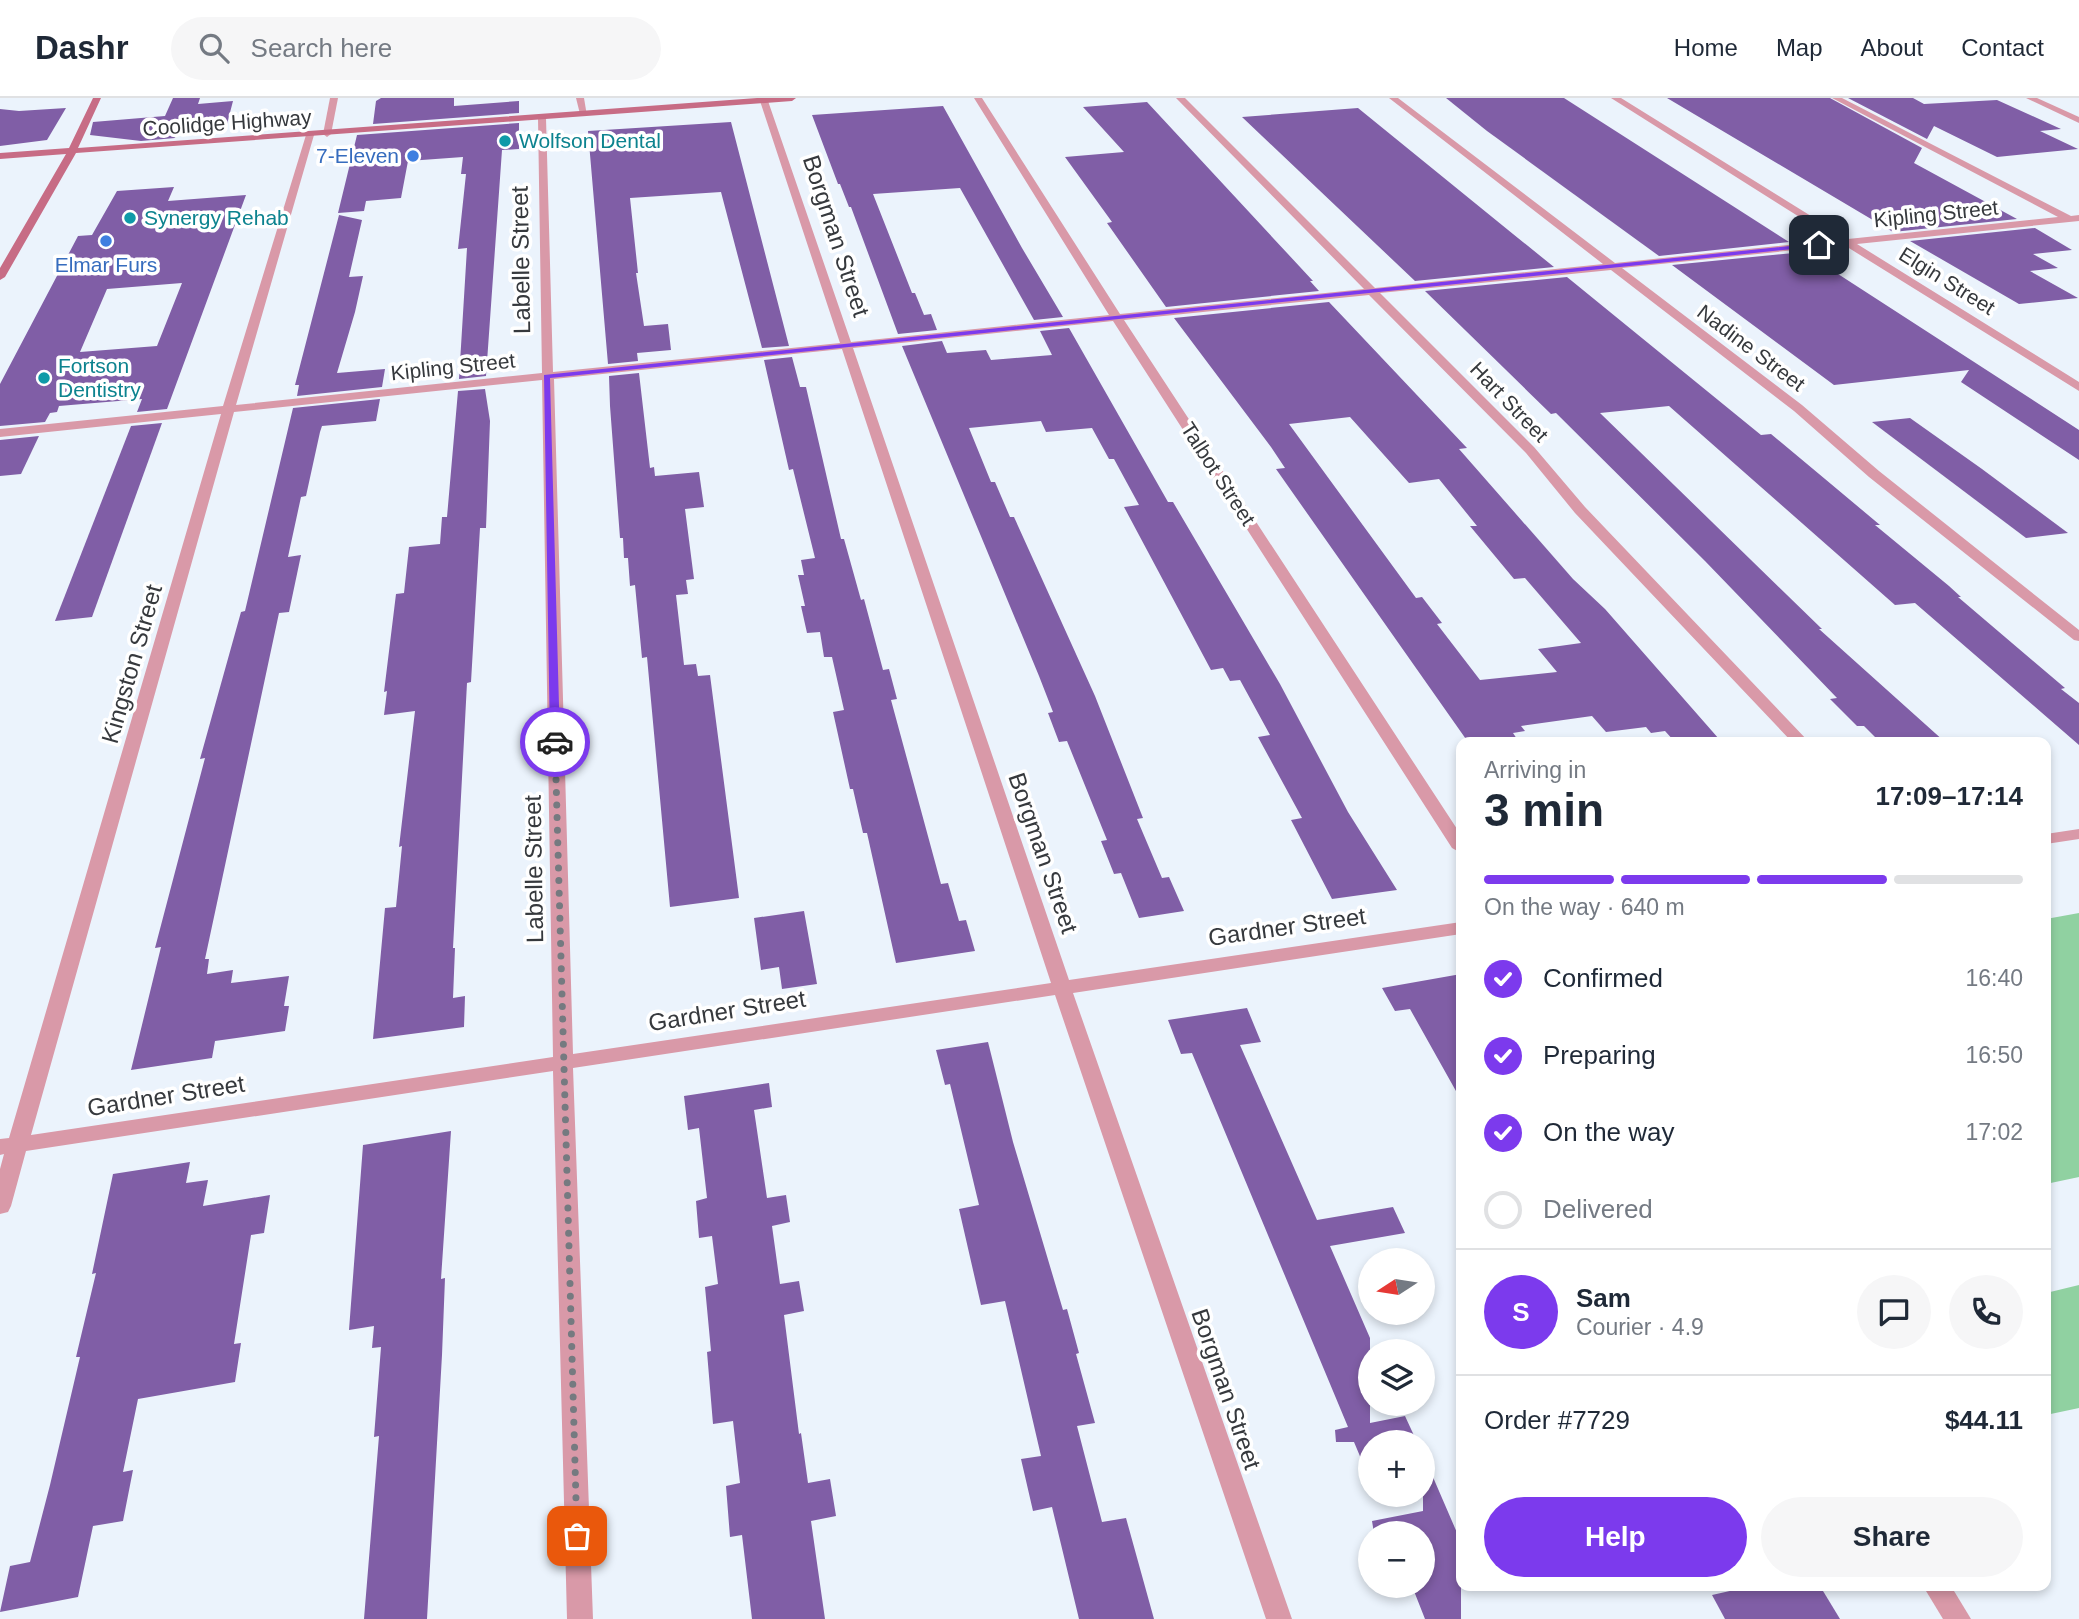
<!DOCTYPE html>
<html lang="en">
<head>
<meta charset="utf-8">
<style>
	body { margin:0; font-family:Arial,sans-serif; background:#f6f6f7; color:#1f2937; height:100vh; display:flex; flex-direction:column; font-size:26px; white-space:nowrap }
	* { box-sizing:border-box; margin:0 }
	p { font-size:23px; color:#747a83 }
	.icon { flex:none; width:38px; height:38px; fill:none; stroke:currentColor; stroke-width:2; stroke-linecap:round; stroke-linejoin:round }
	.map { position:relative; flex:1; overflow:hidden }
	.drawer { position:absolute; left:1456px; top:639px; width:595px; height:854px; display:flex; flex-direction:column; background:#fff; border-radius:14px; box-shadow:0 4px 10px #0003 }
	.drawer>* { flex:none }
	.needle { width:46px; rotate:258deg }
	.fabs { position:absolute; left:1358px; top:1150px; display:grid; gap:14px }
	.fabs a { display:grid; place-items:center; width:77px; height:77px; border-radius:50%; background:#fff; box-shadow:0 4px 10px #0003; font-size:35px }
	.pin { position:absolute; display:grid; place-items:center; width:60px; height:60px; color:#fff; margin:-30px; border-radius:14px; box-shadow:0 4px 10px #0006 }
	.courier { position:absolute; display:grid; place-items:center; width:70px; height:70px; margin:-35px; border:5px solid #7c3aed; border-radius:50%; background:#fff; color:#222; box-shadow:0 2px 9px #0007 }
	.summary em { font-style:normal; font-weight:700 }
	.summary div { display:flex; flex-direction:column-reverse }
	.summary { display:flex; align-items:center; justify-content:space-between; height:119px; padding:0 28px }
	h1 { font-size:46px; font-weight:700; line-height:52px }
	.bar { display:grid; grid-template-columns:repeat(4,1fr); gap:10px 7px; align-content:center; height:84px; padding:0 28px }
	.bar i { height:9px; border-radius:5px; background:#e0e1e3 }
	.bar .active { background:#7c3aed }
	.bar p { grid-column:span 4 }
	.line { display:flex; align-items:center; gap:18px; padding:0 28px; border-top:2px solid #e0e1e3 }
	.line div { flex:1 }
	.round { display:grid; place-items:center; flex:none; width:74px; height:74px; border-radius:37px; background:#f6f6f7 }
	ol { padding:0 28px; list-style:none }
	li { display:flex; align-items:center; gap:21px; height:77px }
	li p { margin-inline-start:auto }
	li .icon { padding:7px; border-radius:50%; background:#7c3aed; color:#fff; stroke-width:4 }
	li:last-child { color:#747a83 }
	li i { width:38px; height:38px; border:4px solid #e0e1e3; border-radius:50% }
	.button { display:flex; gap:14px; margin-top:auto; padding:14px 28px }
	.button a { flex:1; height:80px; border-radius:42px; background:#7c3aed; color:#fff; font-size:28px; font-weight:700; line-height:80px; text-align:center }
	.button a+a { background:#f6f6f7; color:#1f2937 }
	header { display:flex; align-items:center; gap:42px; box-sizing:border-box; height:98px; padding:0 35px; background:#fff; border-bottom:2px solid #e0e1e3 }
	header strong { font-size:33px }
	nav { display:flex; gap:38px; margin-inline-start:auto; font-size:24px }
	.search { width:490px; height:63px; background:#f6f6f7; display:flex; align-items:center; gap:18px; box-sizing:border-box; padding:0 24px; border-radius:38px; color:#747a83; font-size:26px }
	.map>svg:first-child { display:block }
	.green { fill:#90d1a1 }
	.building { fill:#805ea6; fill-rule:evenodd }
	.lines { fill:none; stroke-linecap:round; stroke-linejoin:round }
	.minor { fill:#d999a8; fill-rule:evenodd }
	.tertiary { fill:#d999a8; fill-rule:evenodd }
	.secondary { fill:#c76c85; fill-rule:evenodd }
	.route { fill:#7c3aed }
	.done { stroke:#757a80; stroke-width:7; stroke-dasharray:0 12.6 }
	.culture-dot { fill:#0f9aa8; stroke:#fff; stroke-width:2.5 }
	.shop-dot { fill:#3f7fe0; stroke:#fff; stroke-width:2.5 }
	.labels { text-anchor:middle; stroke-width:7; stroke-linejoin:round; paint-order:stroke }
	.far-street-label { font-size:21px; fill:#36393d; stroke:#fff }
	.far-culture-label { font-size:21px; fill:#0d838f; stroke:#fff; text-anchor:start }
	.far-shop-label { font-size:21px; fill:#366cbe; stroke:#fff; text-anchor:end }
	.street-label { font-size:24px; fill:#36393d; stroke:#fff }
</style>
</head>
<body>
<header>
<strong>Dashr</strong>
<div class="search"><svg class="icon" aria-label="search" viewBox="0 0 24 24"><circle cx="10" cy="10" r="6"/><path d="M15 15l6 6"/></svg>Search here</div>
<nav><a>Home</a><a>Map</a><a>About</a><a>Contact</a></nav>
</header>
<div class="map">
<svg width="2079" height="1521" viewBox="0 0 2079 1521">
	<rect width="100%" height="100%" fill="#ebf3fc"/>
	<g class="green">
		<path d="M 2079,815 L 2079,1079 L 2046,1086 L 2046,821 Z"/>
		<path d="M 2079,1187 L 2079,1310 L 2046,1317 L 2046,1195 Z"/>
	</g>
	<g class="building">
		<path d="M 173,0 L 200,0 L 198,6 L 233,3 L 226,30 L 188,32 L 177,34 L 175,40 L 141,43 L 90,37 L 93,24 L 165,18 Z"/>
		<path d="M 381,0 L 454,0 L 454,8 L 519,3 L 519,15 L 373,26 L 376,3 Z"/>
		<path d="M 1446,0 L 1564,0 L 1789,144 L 1659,158 L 1487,33 Z"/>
		<path d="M 1667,0 L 1830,0 L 1922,50 L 1914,65 L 2017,121 L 1893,134 Z"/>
		<path d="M 1848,0 L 1913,0 L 1924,6 L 1997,2 L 2061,31 L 2040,33 L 2078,51 L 1997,59 L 1934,28 L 1927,41 Z"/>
		<path d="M 1147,4 L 1313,183 L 1310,183 L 1319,193 L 1166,209 L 1107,125 L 1112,124 L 1065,59 L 1124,54 L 1083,9 Z"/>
		<path d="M 943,8 L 1022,150 L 1063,219 L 1034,222 L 960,90 L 873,96 L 912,195 L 915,195 L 924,217 L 931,216 L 937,232 L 898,236 L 851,109 L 849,109 L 840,86 L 838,86 L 812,17 Z"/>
		<path d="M 66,10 L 47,42 L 0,48 L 0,11 L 19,13 Z"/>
		<path d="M 1358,10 L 1513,136 L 1554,169 L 1415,183 L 1242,19 Z"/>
		<path d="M 731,24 L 789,248 L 762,250 L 721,94 L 630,100 L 638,175 L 636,175 L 644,228 L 668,226 L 671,252 L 637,255 L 638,263 L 608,266 L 588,33 Z"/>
		<path d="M 519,25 L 519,51 L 502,52 L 486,278 L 459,281 L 467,150 L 458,151 L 466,76 L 461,76 L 463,59 L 408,63 L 401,100 L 366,103 L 364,113 L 338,115 L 357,37 Z"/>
		<path d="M 174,89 L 168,103 L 246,97 L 167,311 L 137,314 L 142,301 L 59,308 L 57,314 L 50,315 L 45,324 L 0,328 L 0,286 L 78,138 L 92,137 L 117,93 ZM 182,185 L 157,248 L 80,254 L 107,191 Z"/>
		<path d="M 339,117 L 362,122 L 349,179 L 363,178 L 355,214 L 337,275 L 385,271 L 382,289 L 297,298 L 299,287 L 295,287 Z"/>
		<path d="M 2035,130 L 2072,152 L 2033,156 L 2058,170 L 2030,173 L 2078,200 L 2019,206 L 1910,143 Z"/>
		<path d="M 1804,154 L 2079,332 L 2079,362 L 1961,284 L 1969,272 L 1834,287 L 1672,167 Z"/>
		<path d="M 1567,179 L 1761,337 L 1771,336 L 1831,386 L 1880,427 L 1875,427 L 1949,488 L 1961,499 L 1958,499 L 2065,590 L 2061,591 L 2079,605 L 2079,647 L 1915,505 L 1895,507 L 1669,308 L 1600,315 L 1822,531 L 1819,531 L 1945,644 L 1880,644 L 1864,628 L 1857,628 L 1830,601 L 1837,600 L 1705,463 L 1556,315 L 1551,316 L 1425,193 Z"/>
		<path d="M 1329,204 L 1467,350 L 1459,351 L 1573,481 L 1605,511 L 1719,641 L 1675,644 L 1665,633 L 1651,635 L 1646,629 L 1606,634 L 1592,618 L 1521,628 L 1525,633 L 1513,635 L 1519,644 L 1468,644 L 1276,371 L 1285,370 L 1271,349 L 1174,220 ZM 1350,319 L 1409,385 L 1439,381 L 1477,428 L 1470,428 L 1514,481 L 1525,480 L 1581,545 L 1538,551 L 1557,574 L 1480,582 L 1437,526 L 1442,525 L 1422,499 L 1416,500 L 1289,326 Z"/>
		<path d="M 1069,230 L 1168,404 L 1173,404 L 1280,586 L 1348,714 L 1397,792 L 1332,801 L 1291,722 L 1302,720 L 1258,639 L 1270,637 L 1240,582 L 1230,583 L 1223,570 L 1211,572 L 1124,409 L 1139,407 L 1114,361 L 1109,361 L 1092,330 L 1046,334 L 1041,323 L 969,330 L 991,384 L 995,384 L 1010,419 L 1014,419 L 1095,598 L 1143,720 L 1137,721 L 1162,780 L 1169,779 L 1184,813 L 1139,820 L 1121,775 L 1114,776 L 1101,743 L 1107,742 L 1067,643 L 1059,644 L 1048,615 L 1053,614 L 1039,578 L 902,248 L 942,243 L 947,255 L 986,252 L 991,262 L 1052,257 L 1040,233 Z"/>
		<path d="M 792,259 L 800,289 L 806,289 L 841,441 L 844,441 L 861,502 L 864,501 L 883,572 L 889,571 L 897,601 L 891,602 L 941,786 L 948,785 L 959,823 L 966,822 L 975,853 L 896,865 L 867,735 L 863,735 L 853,691 L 850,691 L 833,614 L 844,612 L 832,559 L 824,559 L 820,534 L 807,535 L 801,508 L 805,508 L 798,477 L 804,477 L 801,462 L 815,460 L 793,371 L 789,372 L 764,262 Z"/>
		<path d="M 639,275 L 650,370 L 654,369 L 655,378 L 699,374 L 704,409 L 685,411 L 694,481 L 686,482 L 688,496 L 676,497 L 684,567 L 696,566 L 698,578 L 710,577 L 739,800 L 670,809 L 647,559 L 642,560 L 635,487 L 630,488 L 628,460 L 624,460 L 623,440 L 620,440 L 610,308 L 609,278 Z"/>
		<path d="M 485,291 L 490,323 L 486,430 L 480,430 L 471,584 L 467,585 L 453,850 L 455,850 L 453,900 L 465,898 L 464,929 L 373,941 L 385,810 L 396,809 L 402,748 L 399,749 L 415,613 L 384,617 L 387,593 L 384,594 L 396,496 L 404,495 L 409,449 L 440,446 L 442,419 L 447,419 L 458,293 Z"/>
		<path d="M 380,301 L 376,323 L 322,328 L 320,334 L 306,398 L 301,399 L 288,459 L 301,457 L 289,514 L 279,515 L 205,861 L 209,861 L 207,876 L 233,872 L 231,885 L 289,878 L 284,908 L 289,908 L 285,933 L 215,943 L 212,960 L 131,972 L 161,849 L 155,850 L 205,660 L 200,661 L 241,514 L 245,513 L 293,310 Z"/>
		<path d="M 1910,320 L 1982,371 L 2068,435 L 2026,440 L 1872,324 Z"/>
		<path d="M 162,325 L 92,519 L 55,523 L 131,328 Z"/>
		<path d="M 39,338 L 21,376 L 0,378 L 0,342 Z"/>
		<path d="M 804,813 L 817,886 L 782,891 L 779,869 L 761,872 L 754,820 Z"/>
		<path d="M 1461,876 L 1461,1002 L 1410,911 L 1395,913 L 1382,890 Z"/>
		<path d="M 1247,910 L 1261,944 L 1240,947 L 1317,1122 L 1393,1109 L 1405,1135 L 1330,1148 L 1370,1240 L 1370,1325 L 1405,1318 L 1417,1344 L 1370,1344 L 1370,1382 L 1354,1344 L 1336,1344 L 1335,1332 L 1348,1329 L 1192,955 L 1181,956 L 1168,922 Z"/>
		<path d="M 988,944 L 1013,1044 L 1063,1212 L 1067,1211 L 1079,1255 L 1076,1256 L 1095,1325 L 1077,1328 L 1102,1424 L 1126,1420 L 1154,1521 L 1079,1521 L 1052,1409 L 1033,1413 L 1021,1361 L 1041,1358 L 1005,1203 L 981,1207 L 959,1111 L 979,1107 L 950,986 L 945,987 L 936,952 Z"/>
		<path d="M 769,985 L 772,1009 L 754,1012 L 767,1100 L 786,1097 L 790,1124 L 772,1128 L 780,1186 L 799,1183 L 804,1213 L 784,1217 L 799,1336 L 801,1335 L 808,1385 L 830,1381 L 836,1418 L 811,1423 L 825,1521 L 752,1521 L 742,1437 L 730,1439 L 726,1388 L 740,1385 L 733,1323 L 713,1326 L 707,1254 L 711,1253 L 705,1189 L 718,1186 L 712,1138 L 699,1140 L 696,1103 L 707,1100 L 699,1030 L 688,1032 L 684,998 Z"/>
		<path d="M 451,1033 L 441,1181 L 445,1180 L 442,1257 L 427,1521 L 364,1521 L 379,1338 L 374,1339 L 381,1249 L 372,1250 L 374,1228 L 349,1232 L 363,1047 Z"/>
		<path d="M 190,1064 L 186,1085 L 208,1082 L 203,1108 L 270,1097 L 264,1135 L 251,1137 L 234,1246 L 241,1245 L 235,1284 L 138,1301 L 123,1374 L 133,1372 L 123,1423 L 93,1428 L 78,1499 L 0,1514 L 10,1468 L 30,1464 L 50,1387 L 80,1259 L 76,1259 L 96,1175 L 92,1176 L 113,1076 Z"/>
		<path d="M 1423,1356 L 1461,1444 L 1461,1521 L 1425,1521 L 1412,1488 L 1423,1488 L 1423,1435 L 1374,1435 L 1372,1423 L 1423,1413 Z"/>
		<path d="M 1752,1488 L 1820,1488 L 1840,1521 L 1725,1521 L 1712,1497 Z"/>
	</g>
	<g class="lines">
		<g class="minor">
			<path d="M 330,0 L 338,0 L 331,36 L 327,39 L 323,36 Z"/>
			<path d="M 576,0 L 584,0 L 587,18 L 580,16 Z"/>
			<path d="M 764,0 L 768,3 L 851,244 L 1109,217 L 974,0 L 982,0 L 1120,216 L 1364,191 L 1176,0 L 1185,0 L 1375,190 L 1603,166 L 1389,0 L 1398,0 L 1615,165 L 1836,142 L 1611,0 L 1621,0 L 1848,141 L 2058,119 L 1832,0 L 1842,0 L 2071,118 L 2079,117 L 2079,123 L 1857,146 L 2079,284 L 2079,293 L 1844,147 L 1622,170 L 1802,307 L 1879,373 L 2079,532 L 2079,543 L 2074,542 L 1869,379 L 1794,313 L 1611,172 L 1380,195 L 1534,349 L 1585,409 L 1809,644 L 1792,644 L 1575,415 L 1526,355 L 1369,197 L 1124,222 L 1461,737 L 1461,755 L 1452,750 L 1113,223 L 853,250 L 1069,882 L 1461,824 L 1461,836 L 1073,895 L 1292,1521 L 1266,1521 L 1055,897 L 573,970 L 593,1521 L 567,1521 L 553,973 L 26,1053 L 11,1108 L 8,1114 L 0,1116 L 0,1071 L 4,1056 L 0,1057 L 0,1041 L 9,1040 L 221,316 L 0,339 L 0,331 L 223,308 L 306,37 L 310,34 L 314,37 L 236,307 L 542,275 L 538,20 L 542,17 L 546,20 L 553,274 L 840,245 L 760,3 ZM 842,251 L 1051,885 L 573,956 L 554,281 ZM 542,282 L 553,959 L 31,1037 L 234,314 Z"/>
			<path d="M 2079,731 L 2079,741 L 2046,746 L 2046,736 Z"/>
			<path d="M 1923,1488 L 1951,1488 L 1971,1521 L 1943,1521 Z"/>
		</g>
		<path class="tertiary" d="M 2026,0 L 2037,0 L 2079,19 L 2079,25 Z"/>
		<path class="secondary" d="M 93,0 L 101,0 L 78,50 L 757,0 L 796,0 L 792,3 L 76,55 L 5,179 L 0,182 L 0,170 L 66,56 L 0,61 L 0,55 L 69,50 Z"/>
	</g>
	<path class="route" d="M 1819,145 L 1822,148 L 550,280 L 560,644 L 555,647 L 550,644 L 544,277 Z"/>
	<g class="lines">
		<path class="done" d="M 555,644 L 577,1438"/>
	</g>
	<g class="culture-dot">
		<circle cx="505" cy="43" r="7"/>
		<circle cx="130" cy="120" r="7"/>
		<circle cx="44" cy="280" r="7"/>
	</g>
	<g class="shop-dot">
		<circle cx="413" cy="58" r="7"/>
		<circle cx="106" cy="143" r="7"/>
	</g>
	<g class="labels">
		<g class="far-street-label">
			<text transform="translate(227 25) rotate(-4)" y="7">Coolidge Highway</text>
			<text transform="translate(1936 116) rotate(-6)" y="7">Kipling Street</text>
			<text transform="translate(1947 183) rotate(32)" y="7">Elgin Street</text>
			<text transform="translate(1751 250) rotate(37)" y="7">Nadine Street</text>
			<text transform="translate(453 269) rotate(-6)" y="7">Kipling Street</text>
			<text transform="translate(1509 304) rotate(46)" y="7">Hart Street</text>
			<text transform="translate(1218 376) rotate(57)" y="7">Talbot Street</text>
		</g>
		<g class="far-culture-label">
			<text x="519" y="50">Wolfson Dental</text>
			<text x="144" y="127">Synergy Rehab</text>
			<text x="58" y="275">Fortson<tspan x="58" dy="24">Dentistry</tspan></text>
		</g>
		<g class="far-shop-label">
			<text x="399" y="65">7-Eleven</text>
			<text x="106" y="174" text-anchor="middle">Elmar Furs</text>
		</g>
		<g class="street-label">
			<text transform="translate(836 138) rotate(72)" y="8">Borgman Street</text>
			<text transform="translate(521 162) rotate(-91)" y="8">Labelle Street</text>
			<text transform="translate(132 566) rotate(-74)" y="8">Kingston Street</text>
			<text transform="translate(1043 755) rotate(71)" y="8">Borgman Street</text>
			<text transform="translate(534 771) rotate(-91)" y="8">Labelle Street</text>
			<text transform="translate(1287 829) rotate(-8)" y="8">Gardner Street</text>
			<text transform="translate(727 913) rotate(-9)" y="8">Gardner Street</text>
			<text transform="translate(166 998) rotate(-9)" y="8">Gardner Street</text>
			<text transform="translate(1226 1291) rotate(71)" y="8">Borgman Street</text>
		</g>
	</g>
</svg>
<div class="fabs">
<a><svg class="needle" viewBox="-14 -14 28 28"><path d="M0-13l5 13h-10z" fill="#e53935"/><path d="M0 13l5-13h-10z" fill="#747a83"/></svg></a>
<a><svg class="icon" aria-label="layers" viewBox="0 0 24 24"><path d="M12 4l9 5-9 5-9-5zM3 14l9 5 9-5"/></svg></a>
<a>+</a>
<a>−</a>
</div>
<div class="pin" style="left:577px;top:1438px;background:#ea580c"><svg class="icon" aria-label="bag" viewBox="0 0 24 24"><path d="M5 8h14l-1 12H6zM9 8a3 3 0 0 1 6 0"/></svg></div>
<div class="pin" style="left:1819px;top:147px;background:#1f2937"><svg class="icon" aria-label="home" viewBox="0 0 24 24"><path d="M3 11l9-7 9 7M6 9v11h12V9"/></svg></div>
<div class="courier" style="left:555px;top:644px"><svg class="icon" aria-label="car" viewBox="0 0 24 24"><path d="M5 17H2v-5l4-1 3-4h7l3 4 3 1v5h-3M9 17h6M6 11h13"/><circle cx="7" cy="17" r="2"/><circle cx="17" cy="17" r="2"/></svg></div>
<section class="drawer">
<div class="summary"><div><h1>3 min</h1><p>Arriving in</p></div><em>17:09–17:14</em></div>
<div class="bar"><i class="active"></i><i class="active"></i><i class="active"></i><i></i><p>On the way · 640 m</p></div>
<ol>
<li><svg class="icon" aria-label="check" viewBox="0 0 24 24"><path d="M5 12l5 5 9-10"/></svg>Confirmed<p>16:40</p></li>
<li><svg class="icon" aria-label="check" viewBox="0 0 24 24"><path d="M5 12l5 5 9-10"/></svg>Preparing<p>16:50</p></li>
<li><svg class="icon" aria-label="check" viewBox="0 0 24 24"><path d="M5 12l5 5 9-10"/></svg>On the way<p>17:02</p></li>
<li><i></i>Delivered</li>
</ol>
<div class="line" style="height:126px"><b class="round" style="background:#7c3aed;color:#fff">S</b><div><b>Sam</b><p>Courier · 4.9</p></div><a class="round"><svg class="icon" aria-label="chat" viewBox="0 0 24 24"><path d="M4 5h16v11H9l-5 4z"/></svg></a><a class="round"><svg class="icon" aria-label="phone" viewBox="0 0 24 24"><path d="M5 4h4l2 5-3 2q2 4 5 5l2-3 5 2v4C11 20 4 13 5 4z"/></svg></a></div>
<div class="line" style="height:91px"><div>Order #7729</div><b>$44.11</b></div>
<div class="button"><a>Help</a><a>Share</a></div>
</section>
</div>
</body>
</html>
